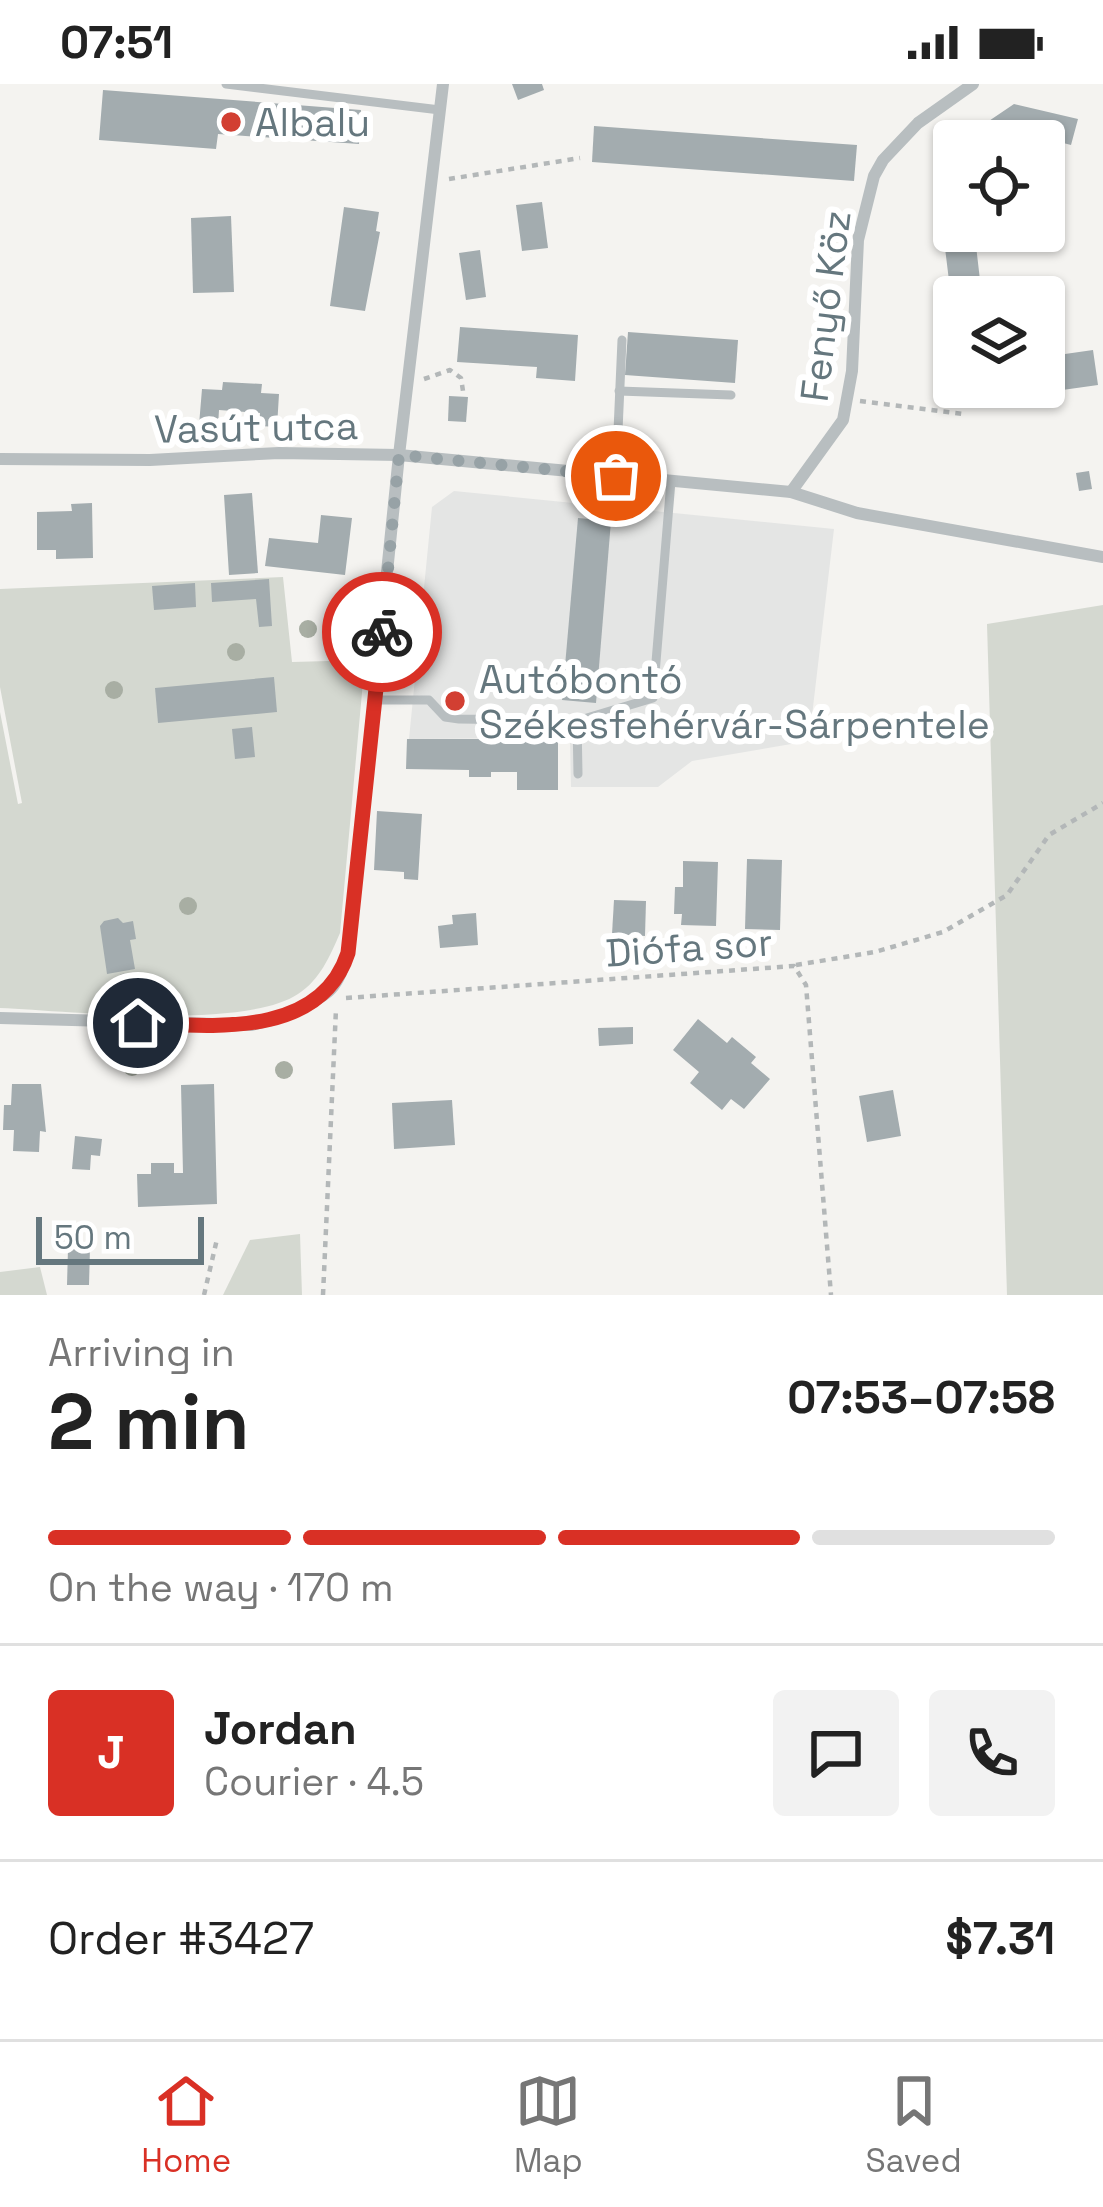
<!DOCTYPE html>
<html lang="en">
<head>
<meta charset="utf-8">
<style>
	body { margin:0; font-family:"Space Grotesk",sans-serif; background:#f2f2f2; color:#222; height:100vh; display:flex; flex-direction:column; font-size:45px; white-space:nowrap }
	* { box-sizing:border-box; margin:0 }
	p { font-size:39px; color:#767676 }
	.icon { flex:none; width:66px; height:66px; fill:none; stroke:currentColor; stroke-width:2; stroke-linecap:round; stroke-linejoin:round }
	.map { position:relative; height:1211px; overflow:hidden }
	.drawer { display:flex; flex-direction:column; background:#fff; flex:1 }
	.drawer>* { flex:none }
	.buttons { position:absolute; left:933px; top:36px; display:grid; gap:24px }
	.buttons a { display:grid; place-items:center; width:132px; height:132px; border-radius:12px; background:#fff; box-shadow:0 3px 9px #0004; font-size:60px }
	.scale { position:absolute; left:36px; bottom:30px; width:168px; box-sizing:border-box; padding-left:12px; border:6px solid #65777e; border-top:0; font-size:33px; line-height:42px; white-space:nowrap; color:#65777e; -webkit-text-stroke:9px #fff; paint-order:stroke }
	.pin { position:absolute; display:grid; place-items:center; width:102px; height:102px; color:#fff; margin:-51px; border:6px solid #fff; border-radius:50%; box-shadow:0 3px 12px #0007 }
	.courier { position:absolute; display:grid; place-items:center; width:120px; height:120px; margin:-60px; border:9px solid #d93025; border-radius:50%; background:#fff; color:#222; box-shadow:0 3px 15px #0007 }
	.headline em { font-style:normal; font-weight:700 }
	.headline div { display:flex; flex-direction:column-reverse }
	.headline { display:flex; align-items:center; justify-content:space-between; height:204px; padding:0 48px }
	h1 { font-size:78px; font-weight:700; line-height:90px }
	.bar { display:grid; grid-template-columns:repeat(4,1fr); gap:18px 12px; align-content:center; height:144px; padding:0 48px }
	.bar i { height:15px; border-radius:9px; background:#e0e0e0 }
	.bar .selected { background:#d93025 }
	.bar p { grid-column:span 4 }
	.line { display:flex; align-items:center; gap:30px; padding:0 48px; border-top:3px solid #e0e0e0 }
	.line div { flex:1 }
	.round { display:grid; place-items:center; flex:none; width:126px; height:126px; border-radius:12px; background:#f2f2f2 }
	.status { display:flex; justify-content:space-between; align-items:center; height:84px; padding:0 60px; background:#fff; direction:ltr }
	.status svg { height:33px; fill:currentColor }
	.tabs { display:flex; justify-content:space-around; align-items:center; height:168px; border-top:3px solid #e0e0e0; background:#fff; font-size:33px; color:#767676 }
	.tabs a { display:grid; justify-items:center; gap:6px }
	.tabs .selected { color:#d93025 }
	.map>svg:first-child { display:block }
	.built { fill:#e4e5e4 }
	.green { fill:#d4d8d0 }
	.building { fill:#a3acaf }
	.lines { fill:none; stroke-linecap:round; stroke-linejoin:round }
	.path { stroke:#b3b7b8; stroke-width:4.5; stroke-dasharray:6 6; stroke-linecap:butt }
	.lane { stroke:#b8bec0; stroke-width:9 }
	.street { stroke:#b8bec0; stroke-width:12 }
	.tree { fill:#a8aea3 }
	.done { stroke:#97a2a6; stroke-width:12; stroke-dasharray:0 21.6 }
	.route { stroke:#d93025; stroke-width:15 }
	.poi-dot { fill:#d23f32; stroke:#fff; stroke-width:4.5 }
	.labels { text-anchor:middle; stroke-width:12; stroke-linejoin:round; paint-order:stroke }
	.poi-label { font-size:39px; fill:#65777e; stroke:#fff; text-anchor:start }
	.street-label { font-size:39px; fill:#65777e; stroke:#fff }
</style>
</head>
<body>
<div class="status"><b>07:51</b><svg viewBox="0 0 49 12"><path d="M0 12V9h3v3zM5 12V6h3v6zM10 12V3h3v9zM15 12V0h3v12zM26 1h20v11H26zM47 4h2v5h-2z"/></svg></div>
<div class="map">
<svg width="1103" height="1211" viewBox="0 0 1103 1211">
	<rect width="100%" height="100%" fill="#f4f3f0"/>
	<path class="built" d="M 454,407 L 834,445 L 809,657 L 692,677 L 658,703 L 571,703 L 570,654 L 409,655 L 432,423 Z"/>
	<g class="green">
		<path d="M 283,493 L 292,578 L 365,576 L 340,849 C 330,872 320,896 298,910 C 244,946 69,927 0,924 L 0,628 L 18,720 L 22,719 L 0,603 L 0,505 Z"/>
		<path d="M 1103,521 L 1103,1211 L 1007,1211 L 987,540 Z"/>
		<path d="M 300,1150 L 302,1211 L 223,1211 L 250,1156 Z"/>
		<path d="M 40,1183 L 47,1211 L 0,1211 L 0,1188 Z"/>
	</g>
	<g class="building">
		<path d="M 512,0 L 542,0 L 544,6 L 518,16 Z"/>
		<path d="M 103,6 L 361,26 L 359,60 L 218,50 L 216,65 L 99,56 Z"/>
		<path d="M 1014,20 L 1078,35 L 1071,61 L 1032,51 L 1034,57 L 989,57 L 980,43 Z"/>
		<path d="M 594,42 L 857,61 L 854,97 L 592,78 Z"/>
		<path d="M 954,113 L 954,147 L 979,147 L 980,153 L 975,153 L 980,196 L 987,195 L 989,213 L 951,213 L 939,115 Z"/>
		<path d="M 542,118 L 548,164 L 522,167 L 516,121 Z"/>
		<path d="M 344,123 L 379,128 L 376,147 L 380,148 L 365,227 L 330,222 Z"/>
		<path d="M 231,132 L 234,208 L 193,209 L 191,134 Z"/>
		<path d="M 480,166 L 486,213 L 466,216 L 459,169 Z"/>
		<path d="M 460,243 L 578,251 L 575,297 L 536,294 L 537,283 L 457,278 Z"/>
		<path d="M 628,248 L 738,256 L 735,299 L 625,291 Z"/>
		<path d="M 1093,266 L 1098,301 L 990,316 L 988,303 L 1044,303 L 1044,273 Z"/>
		<path d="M 223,298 L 262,300 L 261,309 L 279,310 L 277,343 L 260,342 L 260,329 L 219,326 L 218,342 L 199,341 L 202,305 L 222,306 Z"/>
		<path d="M 449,312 L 468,313 L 466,338 L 448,337 Z"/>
		<path d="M 1089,387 L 1092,405 L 1079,407 L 1076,389 Z"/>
		<path d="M 252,409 L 258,489 L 229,491 L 224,411 Z"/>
		<path d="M 92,419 L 93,474 L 56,475 L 56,466 L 37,466 L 37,428 L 72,427 L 71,420 Z"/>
		<path d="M 321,431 L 352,434 L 345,491 L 265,482 L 269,454 L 318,459 Z"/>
		<path d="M 578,434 L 611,437 L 596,619 L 562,616 Z"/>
		<path d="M 269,495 L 272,542 L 259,543 L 256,515 L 212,518 L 211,499 Z"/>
		<path d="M 195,499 L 196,523 L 154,526 L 152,502 Z"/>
		<path d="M 274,593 L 277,628 L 158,639 L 155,604 Z"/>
		<path d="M 252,643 L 255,673 L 235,675 L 232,645 Z"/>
		<path d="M 407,655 L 558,655 L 558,706 L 517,706 L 517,688 L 491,688 L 491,693 L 469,693 L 469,686 L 406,685 Z"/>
		<path d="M 377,727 L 422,730 L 418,796 L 404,795 L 404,788 L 374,786 Z"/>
		<path d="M 747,775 L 782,776 L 780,846 L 745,845 Z"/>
		<path d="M 683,777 L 718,778 L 716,842 L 681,841 L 682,830 L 674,830 L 675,803 L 683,803 Z"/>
		<path d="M 614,816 L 646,817 L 645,852 L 612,850 Z"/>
		<path d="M 476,829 L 478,861 L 440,864 L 438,842 L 453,840 L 452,831 Z"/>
		<path d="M 118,834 L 123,839 L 133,837 L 136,855 L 130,856 L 135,885 L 107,890 L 100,842 L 104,837 Z"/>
		<path d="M 698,935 L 727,959 L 732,953 L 756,973 L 751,979 L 770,995 L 744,1025 L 731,1015 L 722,1026 L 690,999 L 699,988 L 673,966 Z"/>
		<path d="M 633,943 L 633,960 L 599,962 L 598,944 Z"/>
		<path d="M 12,1000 L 41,1000 L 46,1048 L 40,1047 L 39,1068 L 13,1067 L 14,1046 L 3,1046 L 4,1021 L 11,1021 Z"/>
		<path d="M 214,1000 L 217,1120 L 138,1123 L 137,1090 L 151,1090 L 151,1079 L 174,1079 L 174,1089 L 183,1089 L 181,1001 Z"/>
		<path d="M 893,1006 L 901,1052 L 867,1058 L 859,1012 Z"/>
		<path d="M 452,1016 L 455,1061 L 394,1065 L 392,1019 Z"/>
		<path d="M 75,1052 L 102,1055 L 100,1072 L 91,1071 L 90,1086 L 72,1085 Z"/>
		<path d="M 68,1164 L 90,1164 L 89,1201 L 67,1201 Z"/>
	</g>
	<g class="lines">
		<g class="path">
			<path d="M 449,95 L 580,74"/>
			<path d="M 424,295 L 450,286 L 461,294 L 463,307"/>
			<path d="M 860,317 L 964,330"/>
			<path d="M 796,881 L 875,868 L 943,848 L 1007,811 L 1049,751 L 1103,719"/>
			<path d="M 122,890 L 132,922"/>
			<path d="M 346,914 L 794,882 L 806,901 L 831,1211"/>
			<path d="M 204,1211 L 217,1155"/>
			<path d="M 323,1211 L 336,925"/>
		</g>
		<g class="lane">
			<path d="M 226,0 L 440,26"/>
			<path d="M 619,307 L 731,311"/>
			<path d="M 616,392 L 622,256"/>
			<path d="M 375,616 L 429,616 L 445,633 L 459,635 L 577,637 L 578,690"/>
			<path d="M 577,637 L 653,614 L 671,397"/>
		</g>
		<g class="street">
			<path d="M 0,375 L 150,376 L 279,369 L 399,371 L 791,408 L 857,429 L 1103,473"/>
			<path d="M 791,408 L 843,336 L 852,287 L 858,156 L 874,92 L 883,76 L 918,39 L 973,0"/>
			<path d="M 0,934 L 251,941 C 271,937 318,919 331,905 C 340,895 344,881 348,869 L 399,371 L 443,0"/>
		</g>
	</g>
	<g class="tree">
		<circle cx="308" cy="545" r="9"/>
		<circle cx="236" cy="568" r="9"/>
		<circle cx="114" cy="606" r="9"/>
		<circle cx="188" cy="822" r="9"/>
		<circle cx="132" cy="983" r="9"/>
		<circle cx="284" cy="986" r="9"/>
	</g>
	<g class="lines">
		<path class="done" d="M 382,548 L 399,371 L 616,392"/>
		<path class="route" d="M 138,939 C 211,942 320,955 348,869 L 382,548"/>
	</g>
	<g class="poi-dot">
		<circle cx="231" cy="38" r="12"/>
		<circle cx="455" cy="617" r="12"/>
	</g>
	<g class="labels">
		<g class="poi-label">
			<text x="255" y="52">Albalu</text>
			<text x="479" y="609">Autóbontó<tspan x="479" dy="45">Székesfehérvár-Sárpentele</tspan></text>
		</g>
		<g class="street-label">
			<text transform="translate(825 222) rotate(-83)" y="14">Fenyő Köz</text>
			<text transform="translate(256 343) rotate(-1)" y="14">Vasút utca</text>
			<text transform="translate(689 863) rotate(-4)" y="14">Diófa sor</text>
		</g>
	</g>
</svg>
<div class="buttons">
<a><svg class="icon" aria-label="locate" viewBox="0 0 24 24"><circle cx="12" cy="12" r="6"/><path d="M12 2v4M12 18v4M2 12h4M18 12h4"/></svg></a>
<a><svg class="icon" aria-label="layers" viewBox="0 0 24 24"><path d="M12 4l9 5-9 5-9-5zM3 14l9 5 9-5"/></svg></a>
</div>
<div class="scale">50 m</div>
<div class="pin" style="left:616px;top:392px;background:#ea580c"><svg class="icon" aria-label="bag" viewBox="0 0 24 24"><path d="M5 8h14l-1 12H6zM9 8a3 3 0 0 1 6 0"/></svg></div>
<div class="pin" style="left:138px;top:939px;background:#1f2937"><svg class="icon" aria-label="home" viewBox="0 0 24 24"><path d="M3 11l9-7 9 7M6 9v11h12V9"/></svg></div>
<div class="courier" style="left:382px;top:548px"><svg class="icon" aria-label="bike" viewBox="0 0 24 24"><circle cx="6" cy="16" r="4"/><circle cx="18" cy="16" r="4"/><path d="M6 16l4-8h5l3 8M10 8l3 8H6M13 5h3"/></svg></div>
</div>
<section class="drawer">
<div class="headline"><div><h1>2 min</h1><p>Arriving in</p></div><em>07:53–07:58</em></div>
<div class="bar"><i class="selected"></i><i class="selected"></i><i class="selected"></i><i></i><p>On the way · 170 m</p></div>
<div class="line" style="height:216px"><b class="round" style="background:#d93025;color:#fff">J</b><div><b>Jordan</b><p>Courier · 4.5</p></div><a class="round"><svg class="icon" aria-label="chat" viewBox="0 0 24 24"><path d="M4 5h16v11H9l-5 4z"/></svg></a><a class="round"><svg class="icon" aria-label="phone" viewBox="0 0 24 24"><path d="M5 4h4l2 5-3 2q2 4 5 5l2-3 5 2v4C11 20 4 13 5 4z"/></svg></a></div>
<div class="line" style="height:156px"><div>Order #3427</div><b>$7.31</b></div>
</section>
<nav class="tabs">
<a class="selected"><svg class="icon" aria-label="home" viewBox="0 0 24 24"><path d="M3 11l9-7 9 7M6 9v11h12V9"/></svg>Home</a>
<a><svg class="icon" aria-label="map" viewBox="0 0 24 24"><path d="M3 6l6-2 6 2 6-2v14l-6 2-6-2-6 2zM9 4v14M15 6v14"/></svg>Map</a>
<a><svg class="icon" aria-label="saved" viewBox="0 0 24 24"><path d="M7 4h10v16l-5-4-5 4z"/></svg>Saved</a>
</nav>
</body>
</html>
